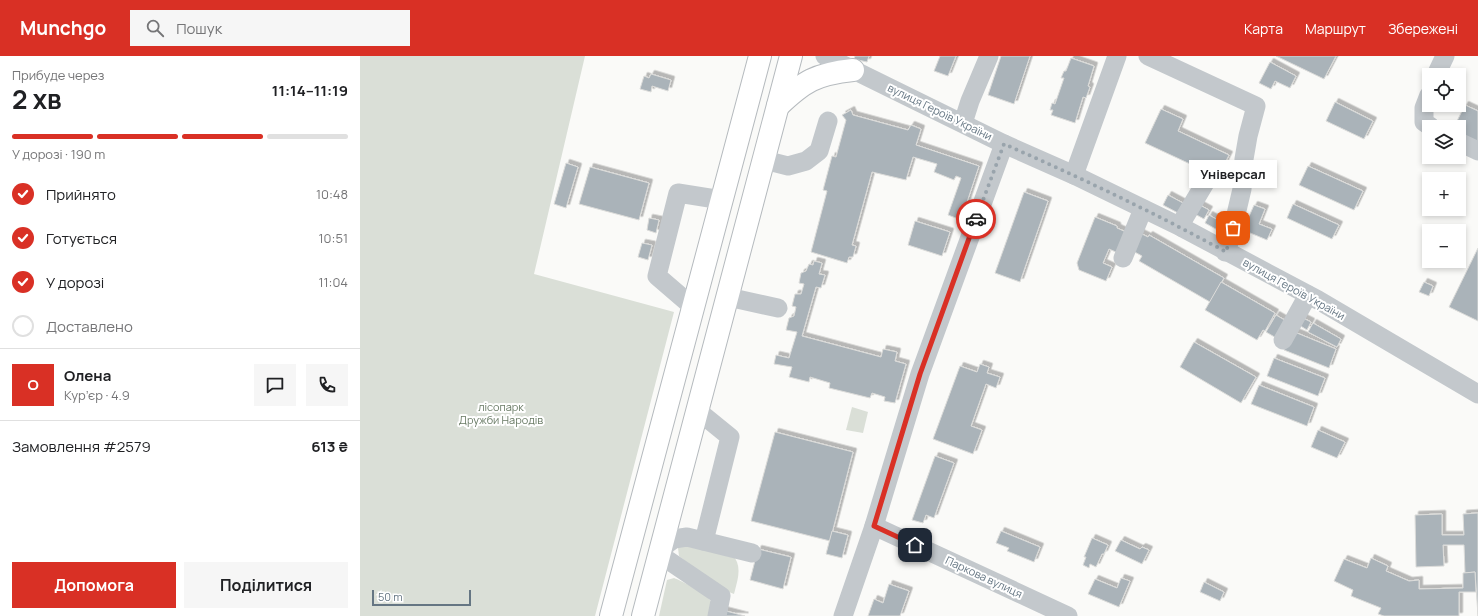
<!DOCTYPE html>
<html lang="uk">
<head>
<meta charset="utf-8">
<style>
	body { margin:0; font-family:Manrope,sans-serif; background:#f6f6f6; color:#202124; height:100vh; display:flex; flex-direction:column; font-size:15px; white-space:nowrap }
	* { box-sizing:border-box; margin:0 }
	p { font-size:13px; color:#757577 }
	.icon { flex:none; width:22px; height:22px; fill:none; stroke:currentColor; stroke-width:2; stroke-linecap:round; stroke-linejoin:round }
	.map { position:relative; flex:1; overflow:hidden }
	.side { display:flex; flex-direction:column; background:#fff; width:360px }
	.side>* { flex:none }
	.controls { position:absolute; left:1062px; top:12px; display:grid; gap:8px }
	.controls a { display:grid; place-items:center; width:44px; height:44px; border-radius:0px; background:#fff; box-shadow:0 2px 6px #0003; font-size:20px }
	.scale { position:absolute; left:12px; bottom:10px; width:99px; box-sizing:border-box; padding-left:4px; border:2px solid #657683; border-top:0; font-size:11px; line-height:14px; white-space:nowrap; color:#657683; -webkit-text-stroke:3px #fff; paint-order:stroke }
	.pin { position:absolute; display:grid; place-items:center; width:34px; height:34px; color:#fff; margin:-17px; border-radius:8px; box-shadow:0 2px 6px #0006 }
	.courier { position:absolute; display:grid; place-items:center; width:40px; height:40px; margin:-20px; border:3px solid #d93025; border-radius:50%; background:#fff; color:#222; box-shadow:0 1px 5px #0007 }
	.bubble { position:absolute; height:28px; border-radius:0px; background:#fff; box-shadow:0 2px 6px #0003; font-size:13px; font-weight:700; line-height:28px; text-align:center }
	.summary em { font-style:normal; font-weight:700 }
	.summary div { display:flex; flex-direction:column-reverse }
	.summary { display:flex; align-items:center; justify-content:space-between; height:68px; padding:0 12px }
	h1 { font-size:26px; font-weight:700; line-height:30px }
	.bar { display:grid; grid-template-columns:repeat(4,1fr); gap:6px 4px; align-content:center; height:48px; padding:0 12px }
	.bar i { height:5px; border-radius:3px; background:#e0e0e0 }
	.bar .active { background:#d93025 }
	.bar p { grid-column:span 4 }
	.line { display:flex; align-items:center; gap:10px; padding:0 12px; border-top:1px solid #e0e0e0 }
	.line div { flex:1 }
	.round { display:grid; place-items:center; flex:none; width:42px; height:42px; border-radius:0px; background:#f6f6f6 }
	ol { padding:0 12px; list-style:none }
	li { display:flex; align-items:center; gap:12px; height:44px }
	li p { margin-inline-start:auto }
	li .icon { padding:4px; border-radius:50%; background:#d93025; color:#fff; stroke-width:4 }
	li:last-child { color:#757577 }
	li i { width:22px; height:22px; border:2px solid #e0e0e0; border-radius:50% }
	.button { display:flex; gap:8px; margin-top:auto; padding:8px 12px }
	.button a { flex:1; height:46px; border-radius:0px; background:#d93025; color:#fff; font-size:16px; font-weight:700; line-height:46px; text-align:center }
	.button a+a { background:#f6f6f6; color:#202124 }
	header { display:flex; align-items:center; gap:24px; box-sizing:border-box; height:56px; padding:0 20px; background:#d93025; color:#fff }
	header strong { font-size:19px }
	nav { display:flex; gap:22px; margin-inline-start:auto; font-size:14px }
	.search { width:280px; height:36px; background:#f6f6f6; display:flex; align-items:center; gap:10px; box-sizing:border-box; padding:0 14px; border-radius:0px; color:#757577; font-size:15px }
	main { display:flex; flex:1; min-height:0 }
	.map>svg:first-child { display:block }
	.green { fill:#dadfd7 }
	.building { fill:#aab3b9; stroke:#dcdcda; filter:url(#shadow) }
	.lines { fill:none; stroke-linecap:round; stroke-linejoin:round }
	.major-casing { stroke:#b5babe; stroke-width:24 }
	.minor { stroke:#c3c8cc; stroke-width:19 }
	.major { stroke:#fff; stroke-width:22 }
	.done { stroke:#99a4ac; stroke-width:4; stroke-dasharray:0 7.2 }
	.route { stroke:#d93025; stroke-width:5 }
	.labels { text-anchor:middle; stroke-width:4; stroke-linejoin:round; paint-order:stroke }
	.street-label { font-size:11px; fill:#657683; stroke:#fff }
	.park-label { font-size:11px; fill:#687a64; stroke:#fff }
</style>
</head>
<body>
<header>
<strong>Munchgo</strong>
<div class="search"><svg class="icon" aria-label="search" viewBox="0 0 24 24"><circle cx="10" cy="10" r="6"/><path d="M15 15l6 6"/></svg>Пошук</div>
<nav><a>Карта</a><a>Маршрут</a><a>Збережені</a></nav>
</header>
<main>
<section class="side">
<div class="summary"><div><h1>2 хв</h1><p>Прибуде через</p></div><em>11:14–11:19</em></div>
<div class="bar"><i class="active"></i><i class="active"></i><i class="active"></i><i></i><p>У дорозі · 190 m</p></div>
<ol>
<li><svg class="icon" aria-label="check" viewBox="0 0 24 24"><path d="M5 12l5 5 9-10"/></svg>Прийнято<p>10:48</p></li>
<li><svg class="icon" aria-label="check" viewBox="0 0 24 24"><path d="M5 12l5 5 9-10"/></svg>Готується<p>10:51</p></li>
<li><svg class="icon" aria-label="check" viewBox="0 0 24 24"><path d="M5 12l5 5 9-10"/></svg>У дорозі<p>11:04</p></li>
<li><i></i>Доставлено</li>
</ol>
<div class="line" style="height:72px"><b class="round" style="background:#d93025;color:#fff">О</b><div><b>Олена</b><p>Кур’єр · 4.9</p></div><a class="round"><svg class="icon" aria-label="chat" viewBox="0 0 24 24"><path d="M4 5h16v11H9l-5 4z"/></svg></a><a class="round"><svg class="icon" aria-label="phone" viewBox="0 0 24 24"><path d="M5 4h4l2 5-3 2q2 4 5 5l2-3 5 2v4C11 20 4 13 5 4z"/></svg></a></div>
<div class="line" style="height:52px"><div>Замовлення #2579</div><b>613 ₴</b></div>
<div class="button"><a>Допомога</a><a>Поділитися</a></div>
</section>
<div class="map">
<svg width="1118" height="560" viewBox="0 0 1118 560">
	<defs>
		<filter id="shadow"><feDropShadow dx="3.5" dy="-3.5" stdDeviation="0" flood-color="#0004"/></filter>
	</defs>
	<rect width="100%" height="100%" fill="#fafaf8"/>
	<g class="green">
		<path d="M 0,0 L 225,0 L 174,218 L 314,256 L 235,560 L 0,560 Z"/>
		<path d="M 492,351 L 508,356 L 503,377 L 486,374 Z"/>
		<path d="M 324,489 L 375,502 C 382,513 377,526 374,538 L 359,532 L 319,500 L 318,492 L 320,490 Z"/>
		<path d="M 314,522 C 322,525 349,539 352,547 C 353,551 353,556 353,560 L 299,560 L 307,524 Z"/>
	</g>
	<g class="building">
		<path d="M 495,0 L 509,0 L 507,6 L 494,3 Z"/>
		<path d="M 580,0 L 596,0 L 588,20 L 574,15 Z"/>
		<path d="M 641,0 L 670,0 L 654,48 L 628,39 Z"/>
		<path d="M 916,0 L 976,0 L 964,23 Z"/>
		<path d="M 711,2 L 734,10 L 728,30 L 730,31 L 726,42 L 723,41 L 715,67 L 691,59 L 693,54 L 690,54 L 692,47 L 695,48 L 704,22 L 701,22 L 704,15 L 706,15 Z"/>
		<path d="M 910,6 L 936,20 L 930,32 L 915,25 L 911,33 L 899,27 Z"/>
		<path d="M 291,18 L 311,24 L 308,35 L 292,30 L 291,36 L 280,33 L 284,20 L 289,22 Z"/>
		<path d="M 975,46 L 1013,65 L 1004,83 L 966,65 Z"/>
		<path d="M 1105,49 L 1118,55 L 1118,86 L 1099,77 L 1099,71 L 1094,71 Z"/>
		<path d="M 801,53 L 823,63 L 818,75 L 869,99 L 858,121 L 785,87 Z"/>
		<path d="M 491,54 L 493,59 L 548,74 L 551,69 L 561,73 L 556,89 L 619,110 L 601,164 L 588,159 L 601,122 L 596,120 L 594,124 L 574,116 L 577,108 L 553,101 L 546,124 L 512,116 L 492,189 L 496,190 L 493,201 L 489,201 L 487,207 L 451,196 L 467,135 L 463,134 L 472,100 L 476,101 L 486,64 L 482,59 Z"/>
		<path d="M 206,107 L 218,111 L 206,152 L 194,148 Z"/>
		<path d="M 948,110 L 1003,135 L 994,154 L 939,129 Z"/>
		<path d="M 230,111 L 289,127 L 279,164 L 219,148 Z"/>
		<path d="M 664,136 L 688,145 L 660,226 L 635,217 Z"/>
		<path d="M 808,139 L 823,147 L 818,157 L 803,149 Z"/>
		<path d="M 838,148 L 849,154 L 844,163 L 833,157 Z"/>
		<path d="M 933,148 L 979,169 L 972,183 L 927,162 Z"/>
		<path d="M 894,149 L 905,153 L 899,168 L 912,173 L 907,184 L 883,174 Z"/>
		<path d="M 849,159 L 865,168 L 861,176 L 845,167 Z"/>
		<path d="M 735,161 L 757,170 L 757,172 L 766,176 L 758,197 L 749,193 L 743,207 L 752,211 L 746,225 L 719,214 L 717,207 Z"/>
		<path d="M 289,162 L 299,164 L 296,177 L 287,174 Z"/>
		<path d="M 555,165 L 590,176 L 582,200 L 548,189 Z"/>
		<path d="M 780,177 L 788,181 L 789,179 L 864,222 L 850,246 L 779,205 L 782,200 L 771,194 Z"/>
		<path d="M 282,187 L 292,189 L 288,204 L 278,201 Z"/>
		<path d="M 1118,192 L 1118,265 L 1089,251 Z"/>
		<path d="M 454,205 L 462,207 L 459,218 L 465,219 L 461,232 L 456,231 L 442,280 L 521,301 L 523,293 L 537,296 L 535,305 L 546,308 L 535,347 L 524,345 L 525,341 L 512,337 L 510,342 L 469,332 L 470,327 L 450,321 L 449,326 L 429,321 L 432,311 L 414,308 L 416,299 L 429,302 L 437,276 L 426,274 L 429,262 L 434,260 L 436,251 L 432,250 L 435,238 L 441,238 L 444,228 L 439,227 L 441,217 L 446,215 L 449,208 L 453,209 Z"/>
		<path d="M 861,226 L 915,257 L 905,275 L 903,274 L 897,284 L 845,254 Z"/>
		<path d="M 1064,226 L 1073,230 L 1069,240 L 1059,236 Z"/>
		<path d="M 916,259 L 928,266 L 918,283 L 906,276 Z"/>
		<path d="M 943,262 L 951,266 L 947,274 L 939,269 Z"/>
		<path d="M 953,267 L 981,283 L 977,291 L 948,276 Z"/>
		<path d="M 932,275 L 976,293 L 969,312 L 924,294 Z"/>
		<path d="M 834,286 L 896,321 L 881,347 L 820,311 Z"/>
		<path d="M 914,302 L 965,322 L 958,340 L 907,320 Z"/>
		<path d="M 620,308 L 629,311 L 627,317 L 640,321 L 636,332 L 626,328 L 611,370 L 622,374 L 613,398 L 573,383 L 600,310 L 617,316 Z"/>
		<path d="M 899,329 L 954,351 L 947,370 L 891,348 Z"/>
		<path d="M 958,374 L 985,386 L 977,402 L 951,391 Z"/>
		<path d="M 415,376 L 493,396 L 470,485 L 391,465 Z"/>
		<path d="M 575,400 L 594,407 L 574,462 L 566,459 L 563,467 L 552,464 Z"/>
		<path d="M 1118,457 L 1118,560 L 1115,516 L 1105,517 L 1104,489 L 1083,489 L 1084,510 L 1056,511 L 1055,459 L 1082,458 L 1082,479 L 1104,479 L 1103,458 Z"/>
		<path d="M 472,475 L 488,479 L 482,502 L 466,498 Z"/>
		<path d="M 641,475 L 680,491 L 674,506 L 647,495 L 649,492 L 636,487 Z"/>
		<path d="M 732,482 L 748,489 L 744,498 L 742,498 L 736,511 L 730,508 L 729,512 L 723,509 L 726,501 L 724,501 Z"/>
		<path d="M 761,484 L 780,493 L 782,491 L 789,494 L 782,508 L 755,495 Z"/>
		<path d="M 398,493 L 431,501 L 423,533 L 390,524 Z"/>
		<path d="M 1011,502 L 1028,510 L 1026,515 L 1049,525 L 1059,524 L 1059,533 L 1103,532 L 1103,517 L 1115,516 L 1116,536 L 1099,536 L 1099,560 L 1024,560 L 1018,558 L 1021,552 L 991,540 L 993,534 L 974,525 L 984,503 L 1007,512 Z"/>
		<path d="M 761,522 L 770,525 L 759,551 L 728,538 L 735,523 L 757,532 Z"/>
		<path d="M 844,526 L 864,536 L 860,545 L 840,536 Z"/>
		<path d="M 529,528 L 549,535 L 540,560 L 508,560 L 514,543 L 523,547 Z"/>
		<path d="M 362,554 L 385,560 L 360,560 Z"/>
	</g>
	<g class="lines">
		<defs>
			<g id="major">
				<path d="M 418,50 C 444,25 456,18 493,14"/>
				<path d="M 251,560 L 400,0"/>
				<path d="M 283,560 L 431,0"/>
			</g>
		</defs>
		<use href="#major" class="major-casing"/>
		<g class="minor">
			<path d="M 465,0 L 644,88 L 714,119 L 821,171 L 958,244 L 1118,338"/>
			<path d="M 788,0 L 896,50 L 888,80 L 884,103 L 882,133 L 870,184 L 865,196"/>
			<path d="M 1076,19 L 1085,0"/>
			<path d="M 1069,39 L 1064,52 L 1064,66 L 1071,71"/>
			<path d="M 603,67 L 610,45 L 629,0"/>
			<path d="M 1099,86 L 1118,95"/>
			<path d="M 404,104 L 428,110 L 446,105 L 459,95 L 468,65"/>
			<path d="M 714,119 L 757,0"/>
			<path d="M 821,171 L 823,164 L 845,127"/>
			<path d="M 763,202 L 783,153"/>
			<path d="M 368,241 L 418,252"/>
			<path d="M 333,251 L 297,220 L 318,137 L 362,144"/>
			<path d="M 923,284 L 948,239"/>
			<path d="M 338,355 L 370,381 L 344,485"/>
			<path d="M 514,470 L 708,560"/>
			<path d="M 357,560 L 361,540 L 299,498 L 307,488 L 314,483 L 327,481 L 392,497"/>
			<path d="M 483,560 L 514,470 L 560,318 L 644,88"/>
		</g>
		<use href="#major" class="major"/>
	</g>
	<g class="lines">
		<path class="done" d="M 616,163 L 644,88 C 719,121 793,156 866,196 L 873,172"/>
		<path class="route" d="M 555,489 L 514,470 L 560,318 L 616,163"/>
	</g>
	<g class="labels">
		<g class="street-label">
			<text transform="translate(580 56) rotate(26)" y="4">вулиця Героїв України</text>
			<text transform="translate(934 233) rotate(29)" y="4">вулиця Героїв України</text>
			<text transform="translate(624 521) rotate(25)" y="4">Паркова вулиця</text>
		</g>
		<g class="park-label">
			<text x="141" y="355">лісопарк<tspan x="141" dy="13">Дружби Народів</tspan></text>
		</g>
	</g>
</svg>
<div class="controls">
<a><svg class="icon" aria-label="locate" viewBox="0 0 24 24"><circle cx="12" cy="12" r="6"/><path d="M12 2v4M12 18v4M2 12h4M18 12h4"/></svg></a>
<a><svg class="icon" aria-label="layers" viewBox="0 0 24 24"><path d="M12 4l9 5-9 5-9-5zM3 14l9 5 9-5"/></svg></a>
<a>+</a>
<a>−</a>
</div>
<div class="scale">50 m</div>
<div class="pin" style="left:873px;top:172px;background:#ea580c"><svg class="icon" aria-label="bag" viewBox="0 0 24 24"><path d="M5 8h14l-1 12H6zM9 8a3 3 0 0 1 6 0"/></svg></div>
<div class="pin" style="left:555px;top:489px;background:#1f2937"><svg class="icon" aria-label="home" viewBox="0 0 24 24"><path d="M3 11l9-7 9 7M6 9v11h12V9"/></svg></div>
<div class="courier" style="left:616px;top:163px"><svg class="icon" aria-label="car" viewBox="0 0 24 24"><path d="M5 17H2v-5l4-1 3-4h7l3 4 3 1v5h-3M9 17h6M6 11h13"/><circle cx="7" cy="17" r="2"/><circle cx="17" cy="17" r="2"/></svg></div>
<div class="bubble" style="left:829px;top:104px;width:88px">Універсал</div>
</div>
</main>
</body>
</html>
